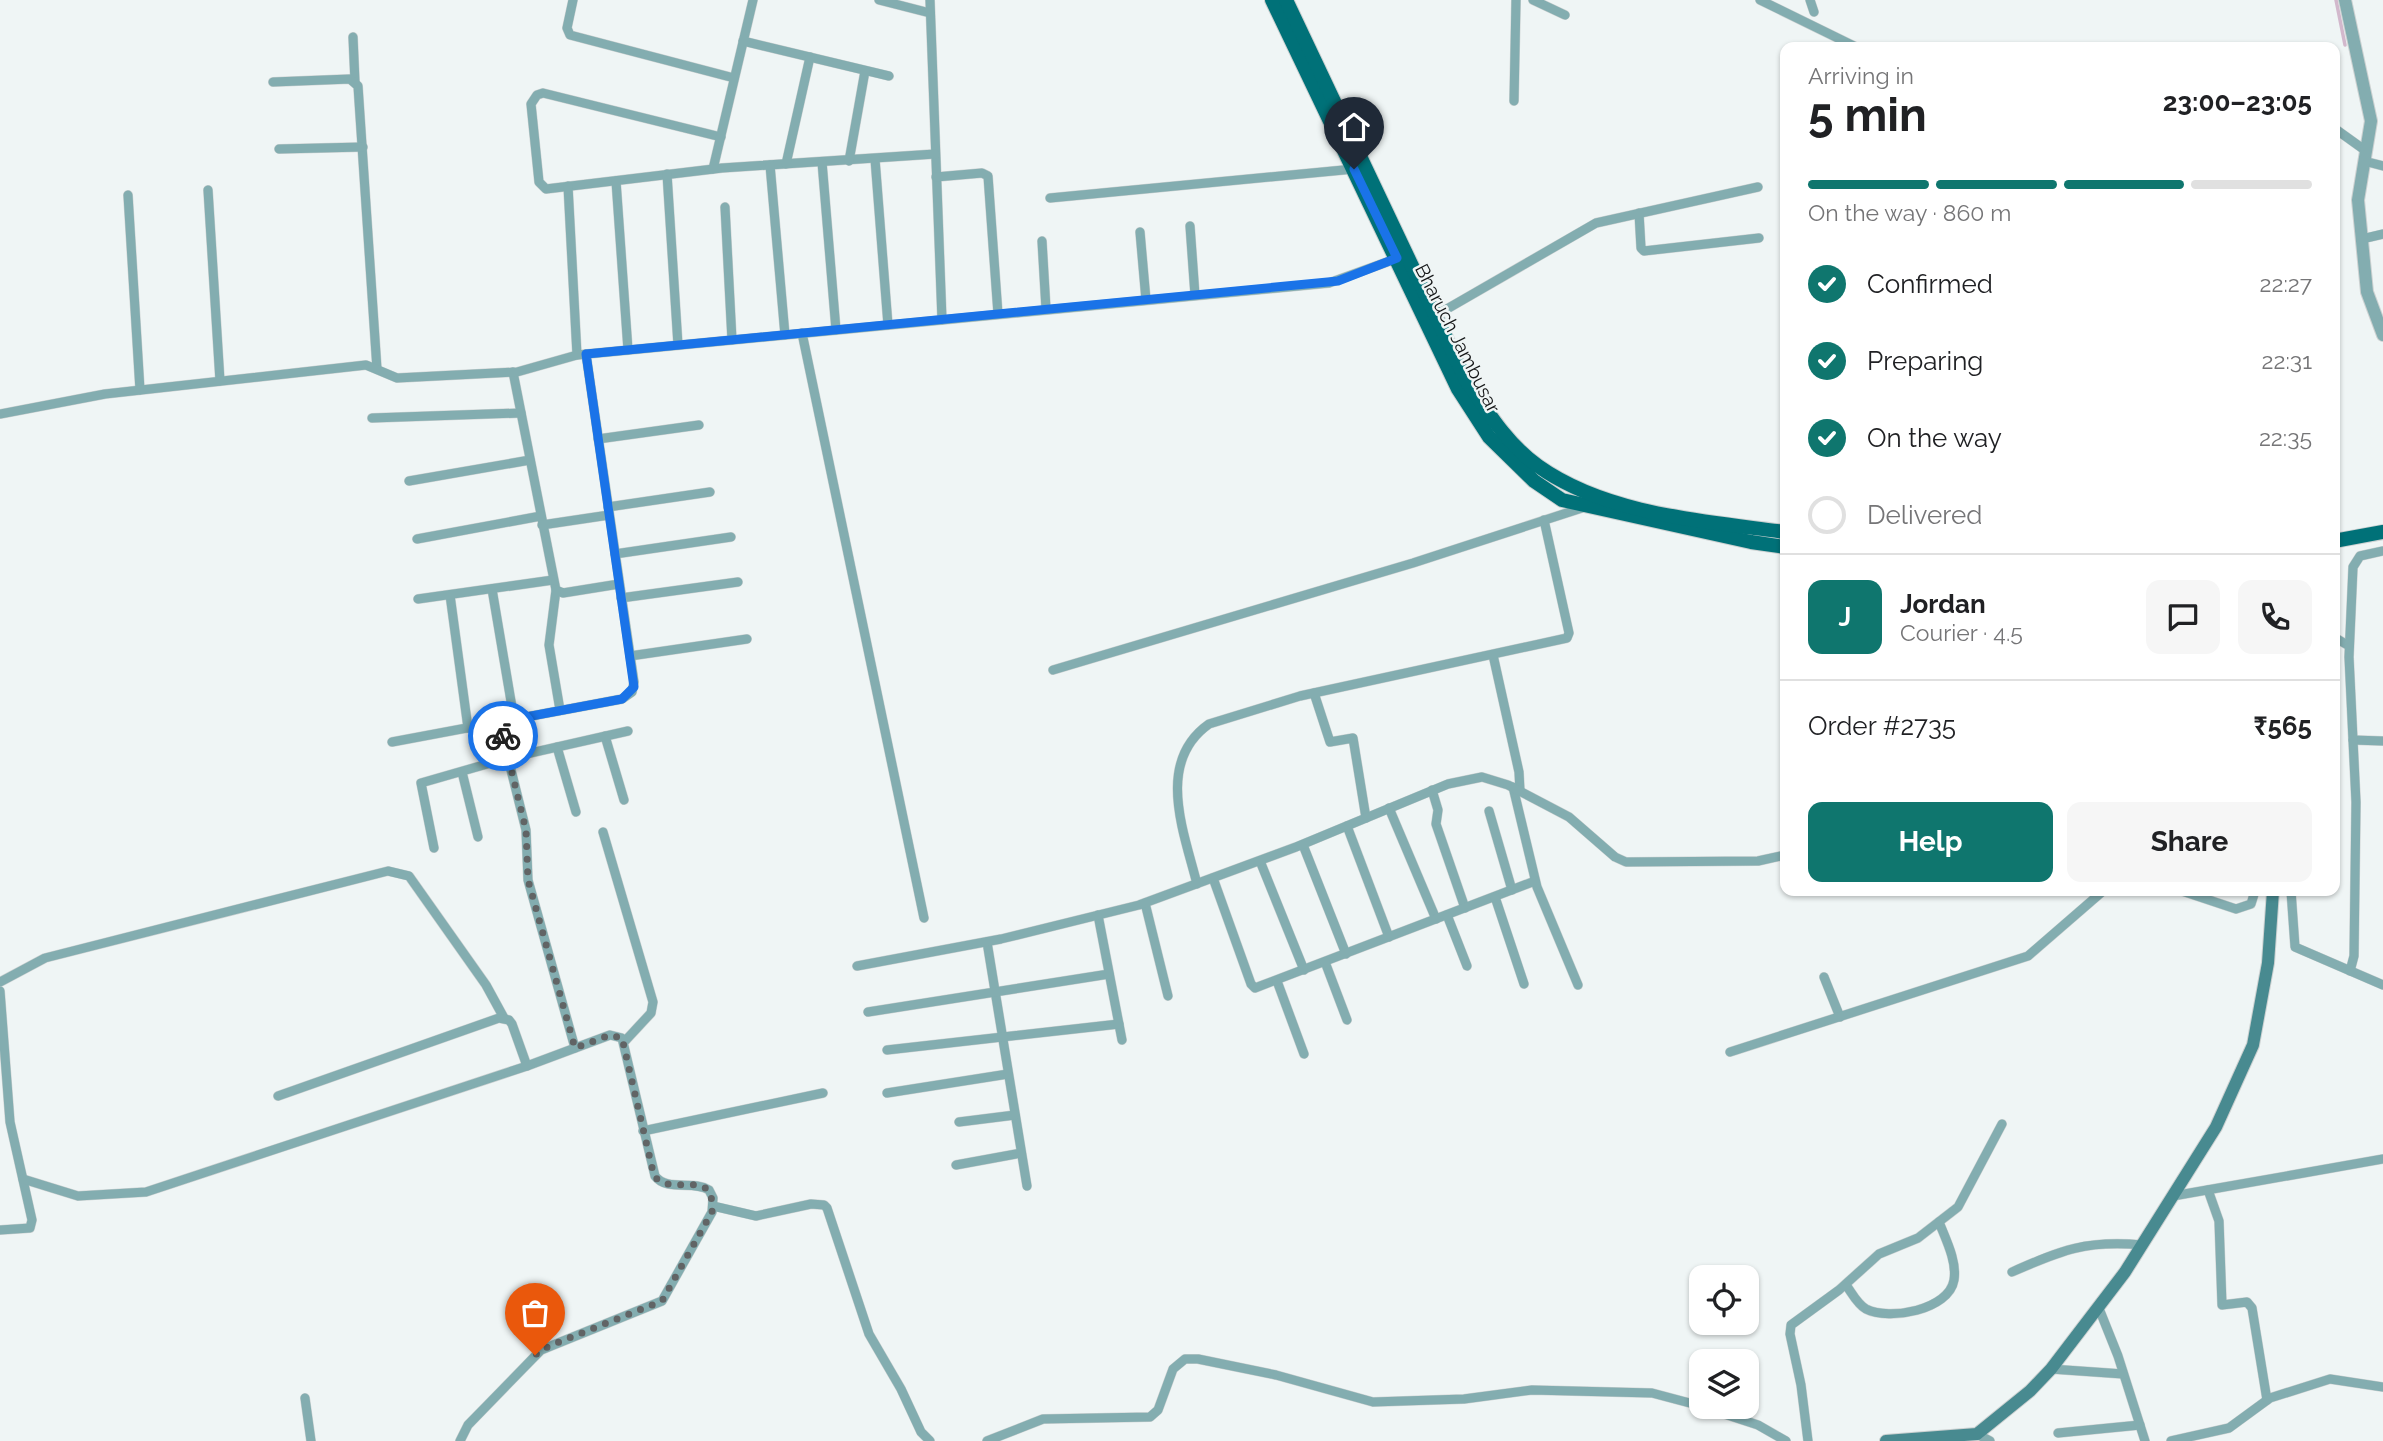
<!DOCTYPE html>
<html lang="en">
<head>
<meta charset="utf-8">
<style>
	body { margin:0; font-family:Raleway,sans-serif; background:#f6f6f6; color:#202124; height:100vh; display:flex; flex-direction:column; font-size:26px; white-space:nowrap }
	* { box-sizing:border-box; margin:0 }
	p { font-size:23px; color:#757577 }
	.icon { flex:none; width:38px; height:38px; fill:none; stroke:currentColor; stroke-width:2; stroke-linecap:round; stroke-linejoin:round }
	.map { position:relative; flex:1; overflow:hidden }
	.drawer { position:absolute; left:1780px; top:42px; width:560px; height:854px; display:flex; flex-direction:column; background:#fff; border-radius:14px; box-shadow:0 2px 5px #0004 }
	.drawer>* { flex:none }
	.buttons { position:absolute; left:1689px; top:1265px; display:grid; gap:14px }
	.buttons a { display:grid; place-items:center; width:70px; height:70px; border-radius:14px; background:#fff; box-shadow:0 2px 5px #0004; font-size:35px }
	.pin { position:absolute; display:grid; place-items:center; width:60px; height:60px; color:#fff; margin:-72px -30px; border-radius:50% 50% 50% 0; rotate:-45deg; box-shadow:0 0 7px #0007 }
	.pin .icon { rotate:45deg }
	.courier { position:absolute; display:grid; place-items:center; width:70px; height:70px; margin:-35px; border:5px solid #1a73e8; border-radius:50%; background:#fff; color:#222; box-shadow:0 2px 9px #0007 }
	.headline em { font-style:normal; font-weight:700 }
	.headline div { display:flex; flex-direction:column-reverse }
	.headline { display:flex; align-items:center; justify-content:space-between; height:119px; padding:0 28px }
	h1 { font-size:46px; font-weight:700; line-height:52px }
	.bar { display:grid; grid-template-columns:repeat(4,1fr); gap:10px 7px; align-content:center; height:84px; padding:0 28px }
	.bar i { height:9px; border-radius:5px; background:#e0e0e0 }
	.bar .on { background:#0f766e }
	.bar p { grid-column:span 4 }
	.line { display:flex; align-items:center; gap:18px; padding:0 28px; border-top:2px solid #e0e0e0 }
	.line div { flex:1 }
	.round { display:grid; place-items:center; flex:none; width:74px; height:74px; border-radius:14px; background:#f6f6f6 }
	ol { padding:0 28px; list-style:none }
	li { display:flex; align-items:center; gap:21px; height:77px }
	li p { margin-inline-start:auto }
	li .icon { padding:7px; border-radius:50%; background:#0f766e; color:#fff; stroke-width:4 }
	li:last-child { color:#757577 }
	li i { width:38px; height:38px; border:4px solid #e0e0e0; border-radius:50% }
	.action { display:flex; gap:14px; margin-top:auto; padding:14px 28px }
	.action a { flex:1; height:80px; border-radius:14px; background:#0f766e; color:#fff; font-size:28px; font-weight:700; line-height:80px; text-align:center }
	.action a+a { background:#f6f6f6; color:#202124 }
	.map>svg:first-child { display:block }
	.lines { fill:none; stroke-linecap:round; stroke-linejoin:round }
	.stream { stroke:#d2b8cc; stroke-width:3.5 }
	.minor-casing { stroke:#ccd1d1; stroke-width:10 }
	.tertiary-casing { stroke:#ccd1d1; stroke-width:14 }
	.secondary-casing { stroke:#ccd1d1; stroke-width:14 }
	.primary-casing { stroke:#ccd1d1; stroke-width:16 }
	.minor { stroke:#83adb0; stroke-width:9 }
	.tertiary { stroke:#83adb0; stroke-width:12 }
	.secondary { stroke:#488a90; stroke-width:12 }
	.primary { stroke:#007178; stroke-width:14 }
	.done { stroke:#616465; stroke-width:7; stroke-dasharray:0 12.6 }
	.route { stroke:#1a73e8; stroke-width:9 }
	.labels { text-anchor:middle; stroke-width:5; stroke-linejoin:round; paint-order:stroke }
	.street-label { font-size:19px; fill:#141617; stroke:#eff5f5 }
</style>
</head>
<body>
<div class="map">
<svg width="2383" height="1441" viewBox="0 0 2383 1441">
	<rect width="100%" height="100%" fill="#eff5f5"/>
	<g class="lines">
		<path class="stream" d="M 2336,0 L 2345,45"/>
		<defs>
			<g id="minor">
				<path d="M 573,0 L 567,28 L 570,35 L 734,78"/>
				<path d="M 879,0 L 930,13"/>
				<path d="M 930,0 L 942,320"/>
				<path d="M 1533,0 L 1565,15"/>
				<path d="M 1760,0 L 1856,47"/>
				<path d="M 1810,0 L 1814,12"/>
				<path d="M 353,37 L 355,82"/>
				<path d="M 743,41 L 889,76"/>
				<path d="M 273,82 L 350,79 L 358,86 L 377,369"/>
				<path d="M 1514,101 L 1516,0"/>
				<path d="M 2334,128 L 2366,151"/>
				<path d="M 721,137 L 543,93 L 537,95 L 531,104 L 539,182 L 546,189 L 722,168 L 935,154"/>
				<path d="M 279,149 L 363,147"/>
				<path d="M 875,159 L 888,325"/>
				<path d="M 849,161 L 865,71"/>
				<path d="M 2364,161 L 2383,166"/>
				<path d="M 822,162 L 836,330"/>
				<path d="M 786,164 L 810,57"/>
				<path d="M 770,165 L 785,335"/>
				<path d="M 713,169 L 753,0"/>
				<path d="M 667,174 L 678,345"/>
				<path d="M 936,177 L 982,173 L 988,176 L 998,314"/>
				<path d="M 616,181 L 628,350"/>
				<path d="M 568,186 L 577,355"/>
				<path d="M 208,190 L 220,381"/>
				<path d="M 128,195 L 140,390"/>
				<path d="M 1050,198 L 1354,169"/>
				<path d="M 725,207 L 732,340"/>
				<path d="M 1639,213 L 1641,248 L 1644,251 L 1759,238"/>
				<path d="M 1190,226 L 1195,295"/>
				<path d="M 1140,232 L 1146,300"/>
				<path d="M 2362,239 L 2383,234"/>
				<path d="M 1042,241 L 1046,309"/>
				<path d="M 1433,317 L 1596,223 L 1758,187"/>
				<path d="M 802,333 L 924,918"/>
				<path d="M 513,372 L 556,590 L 563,593 L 619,584"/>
				<path d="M 0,414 L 105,394 L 366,365 L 397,378 L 517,372 L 577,355 L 1329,283 L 1398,258"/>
				<path d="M 372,418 L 521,413"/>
				<path d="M 598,439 L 699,425"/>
				<path d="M 409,481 L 530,460"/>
				<path d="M 608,507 L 710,492"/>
				<path d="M 542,525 L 609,515"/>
				<path d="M 417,539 L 541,516"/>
				<path d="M 615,554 L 731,537"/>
				<path d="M 492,589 L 514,719"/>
				<path d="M 556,590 L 549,645 L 560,710"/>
				<path d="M 450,595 L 468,728"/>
				<path d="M 621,598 L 738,582"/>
				<path d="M 418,599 L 553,580"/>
				<path d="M 2334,637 L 2349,646"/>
				<path d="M 1493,655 L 1519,772 L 1520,791"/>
				<path d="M 630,656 L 747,639"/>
				<path d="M 1053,670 L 1413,563 L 1585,507"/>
				<path d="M 1314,693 L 1330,742 L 1353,738 L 1366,818"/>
				<path d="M 499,722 L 526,830 L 528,880 L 575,1048"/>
				<path d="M 605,736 L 624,800"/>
				<path d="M 2353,740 L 2383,741"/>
				<path d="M 392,742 L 622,699 L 632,692 L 634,682 L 586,354"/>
				<path d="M 557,747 L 576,812"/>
				<path d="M 462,772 L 478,837"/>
				<path d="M 1513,787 L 1537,887 L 1578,985"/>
				<path d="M 1432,790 L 1438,810 L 1436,824 L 1465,908"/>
				<path d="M 1389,808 L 1436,919"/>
				<path d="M 1489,811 L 1512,890"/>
				<path d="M 1347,826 L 1389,937"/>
				<path d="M 603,832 L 653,1002 L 651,1013 L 625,1041"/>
				<path d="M 1303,845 L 1346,954"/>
				<path d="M 434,848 L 421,783 L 508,758 L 628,731"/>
				<path d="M 1260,861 L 1304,970"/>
				<path d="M 1213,878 L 1251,984 L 1255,988 L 1535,881"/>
				<path d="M 1197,884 C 1184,832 1155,762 1209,724 L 1300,696 L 1567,638 L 1569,633 L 1544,520"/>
				<path d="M 2182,891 L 2236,909 L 2251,904 L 2255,891"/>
				<path d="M 2291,891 L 2295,947 L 2383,985"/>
				<path d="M 1495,897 L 1524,984"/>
				<path d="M 1145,903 L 1168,996"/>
				<path d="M 1098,915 L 1122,1040"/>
				<path d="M 1447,915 L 1467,966"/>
				<path d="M 987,942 L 1027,1186"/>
				<path d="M 1325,962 L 1347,1020"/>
				<path d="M 857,966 L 1001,939 L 1139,905 L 1296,847 L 1448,784 L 1482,777 L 1508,785 L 1569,817 L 1615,857 L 1626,862 L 1758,861 L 1785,855"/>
				<path d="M 2350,971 L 2354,956 L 2356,802 L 2349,657 L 2353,567 L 2360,556 L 2383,551"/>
				<path d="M 1824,977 L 1840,1017"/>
				<path d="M 1277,981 L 1304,1054"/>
				<path d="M 0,982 L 45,958 L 388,871 L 409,876 L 486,985 L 504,1018"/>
				<path d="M 0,991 L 10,1122 L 32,1220 L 30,1228 L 0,1230"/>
				<path d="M 868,1012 L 1109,974"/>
				<path d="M 887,1050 L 1119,1024"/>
				<path d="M 1730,1052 L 2028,956 L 2103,891"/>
				<path d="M 887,1093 L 1008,1074"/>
				<path d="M 278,1096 L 499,1018 L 509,1020 L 512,1024 L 527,1066"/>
				<path d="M 959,1122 L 1015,1115"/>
				<path d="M 643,1131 L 823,1093"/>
				<path d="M 956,1165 L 1021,1153"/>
				<path d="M 23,1179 L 78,1196 L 146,1192 L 527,1066 L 610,1035 L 622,1038 L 655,1176 C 667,1192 693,1180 709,1190 L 713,1198 L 712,1212 L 662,1301 L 541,1350 L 468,1425 L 460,1441"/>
				<path d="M 2208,1190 L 2219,1221 L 2222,1305 L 2247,1302 L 2252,1308 L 2267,1400"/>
				<path d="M 2173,1196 L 2383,1159"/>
				<path d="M 713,1206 L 756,1216 L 811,1204 L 824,1205 L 827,1208 L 869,1334 L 901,1389 L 921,1432 L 930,1441"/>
				<path d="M 2012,1272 C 2062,1250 2086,1240 2142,1245"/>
				<path d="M 1846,1285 C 1852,1293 1857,1304 1866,1309 C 1889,1321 1949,1310 1954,1280 C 1957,1261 1946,1240 1939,1222"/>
				<path d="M 2098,1306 L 2118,1356 L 2145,1441"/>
				<path d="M 2051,1369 L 2123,1374"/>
				<path d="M 305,1398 L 311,1441"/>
				<path d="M 1703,1407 L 1758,1425 L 1786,1441"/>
				<path d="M 2058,1433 L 2140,1425"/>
				<path d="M 1977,1434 L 1990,1441"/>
				<path d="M 987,1441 L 1043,1419 L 1150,1417 L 1158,1410 L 1173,1369 L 1185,1359 L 1198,1359 L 1276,1375 L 1373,1402 L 1464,1399 L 1532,1390 L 1652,1393 L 1701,1406"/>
				<path d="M 1808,1441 L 1801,1385 L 1790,1334 L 1791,1325 L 1839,1290 L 1879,1254 L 1918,1238 L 1958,1207 L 2002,1124"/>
				<path d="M 2171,1441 L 2229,1428 L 2270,1398 L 2330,1379 L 2383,1387"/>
			</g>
			<path id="tertiary" d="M 2345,0 L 2371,121 L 2358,200 L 2367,292 L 2383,335"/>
			<path id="secondary" d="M 1886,1441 L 1977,1434 L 2030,1391 L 2051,1369 L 2125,1272 L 2216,1127 L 2253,1045 L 2268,963 L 2273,891"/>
			<g id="primary">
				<path d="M 1272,0 L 1458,389 L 1489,437 L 1534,481 L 1562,500 L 1751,542 L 1785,547"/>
				<path d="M 1286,0 L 1466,380 C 1487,411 1507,444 1538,466 C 1607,515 1704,521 1785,532"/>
				<path d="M 2334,541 L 2383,532"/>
			</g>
		</defs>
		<use href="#minor" class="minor-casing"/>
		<use href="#tertiary" class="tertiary-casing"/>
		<use href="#secondary" class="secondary-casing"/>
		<use href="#primary" class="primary-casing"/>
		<use href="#minor" class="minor"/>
		<use href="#tertiary" class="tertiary"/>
		<use href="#secondary" class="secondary"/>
		<use href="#primary" class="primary"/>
	</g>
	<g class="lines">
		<path class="done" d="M 503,736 L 526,830 L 528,880 L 575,1048 L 610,1035 L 622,1038 L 654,1176 C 673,1199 715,1164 712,1212 L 662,1301 L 549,1346 L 535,1355"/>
		<path class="route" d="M 503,736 L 499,722 L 622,699 L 634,687 L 586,354 L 1338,281 L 1397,258 L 1354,169"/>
	</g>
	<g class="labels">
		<g class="street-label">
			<text transform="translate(1458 338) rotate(63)" y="7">Bharuch Jambusar</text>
		</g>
	</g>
</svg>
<div class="buttons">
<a><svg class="icon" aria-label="locate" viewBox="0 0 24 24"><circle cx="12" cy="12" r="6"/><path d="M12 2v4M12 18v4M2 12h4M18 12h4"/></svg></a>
<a><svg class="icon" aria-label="layers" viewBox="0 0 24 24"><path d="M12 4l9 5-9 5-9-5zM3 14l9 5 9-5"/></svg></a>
</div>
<div class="pin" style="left:535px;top:1355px;background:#ea580c"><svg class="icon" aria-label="bag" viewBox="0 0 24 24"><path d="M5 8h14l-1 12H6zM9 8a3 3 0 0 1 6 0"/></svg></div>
<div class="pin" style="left:1354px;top:169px;background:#1f2937"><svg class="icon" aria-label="home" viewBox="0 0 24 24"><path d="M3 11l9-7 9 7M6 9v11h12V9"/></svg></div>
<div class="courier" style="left:503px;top:736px"><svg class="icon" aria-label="bike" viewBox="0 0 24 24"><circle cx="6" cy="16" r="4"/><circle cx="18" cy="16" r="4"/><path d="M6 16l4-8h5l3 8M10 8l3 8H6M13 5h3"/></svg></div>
<section class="drawer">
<div class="headline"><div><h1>5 min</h1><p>Arriving in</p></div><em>23:00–23:05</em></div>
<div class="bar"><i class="on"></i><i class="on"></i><i class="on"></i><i></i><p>On the way · 860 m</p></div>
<ol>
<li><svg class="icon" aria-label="check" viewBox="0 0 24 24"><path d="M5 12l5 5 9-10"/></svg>Confirmed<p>22:27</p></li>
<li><svg class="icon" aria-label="check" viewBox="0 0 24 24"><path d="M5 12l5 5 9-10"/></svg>Preparing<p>22:31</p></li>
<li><svg class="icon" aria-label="check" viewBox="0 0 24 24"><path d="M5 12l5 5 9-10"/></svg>On the way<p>22:35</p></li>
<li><i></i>Delivered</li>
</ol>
<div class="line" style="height:126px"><b class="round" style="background:#0f766e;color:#fff">J</b><div><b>Jordan</b><p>Courier · 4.5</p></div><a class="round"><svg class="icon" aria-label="chat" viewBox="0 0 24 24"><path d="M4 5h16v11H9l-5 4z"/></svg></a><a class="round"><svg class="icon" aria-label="phone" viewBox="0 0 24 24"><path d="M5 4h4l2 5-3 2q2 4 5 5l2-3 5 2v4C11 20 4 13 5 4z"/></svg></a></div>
<div class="line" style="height:91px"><div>Order #2735</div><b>₹565</b></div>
<div class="action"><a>Help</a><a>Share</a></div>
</section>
</div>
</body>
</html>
